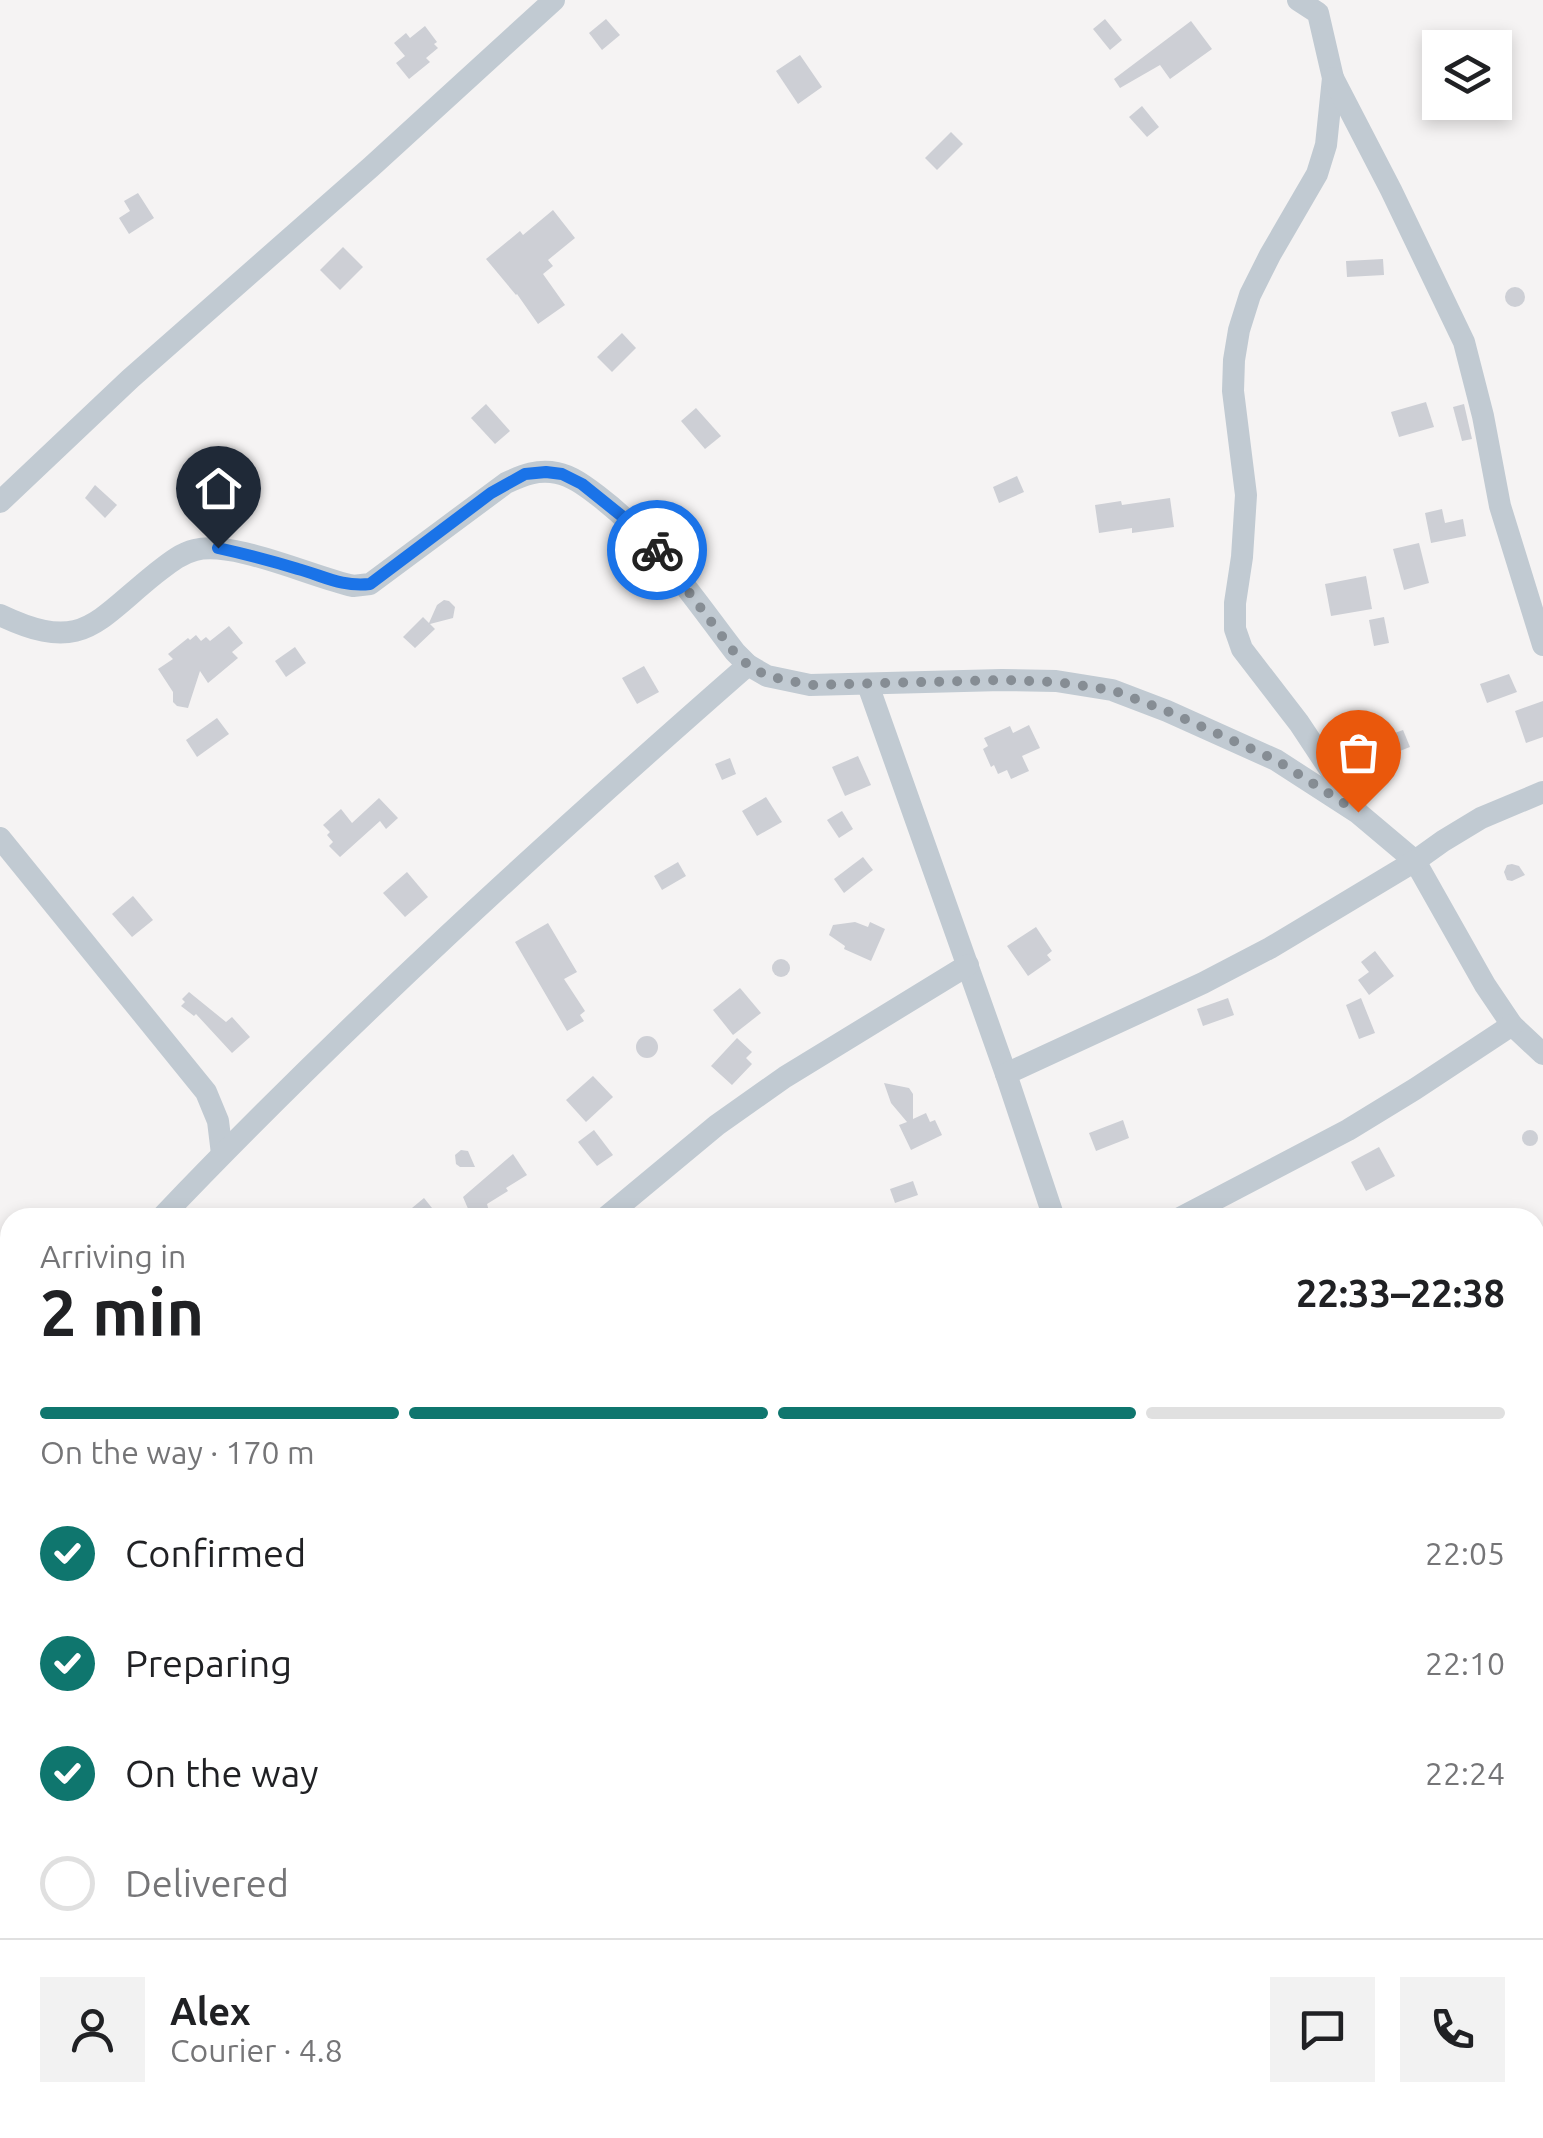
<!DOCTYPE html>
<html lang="en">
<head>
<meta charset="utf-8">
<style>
	body { margin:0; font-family:Ubuntu,sans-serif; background:#f2f2f2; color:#202124; height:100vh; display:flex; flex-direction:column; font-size:38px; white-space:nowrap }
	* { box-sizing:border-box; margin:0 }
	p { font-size:32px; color:#757577 }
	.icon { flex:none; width:55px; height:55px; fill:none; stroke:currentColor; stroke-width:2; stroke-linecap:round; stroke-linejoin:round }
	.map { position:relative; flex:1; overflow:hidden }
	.sheet { position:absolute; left:0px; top:1208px; width:1545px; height:932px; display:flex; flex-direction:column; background:#fff; border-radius:30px 30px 0 0; box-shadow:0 5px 15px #0003 }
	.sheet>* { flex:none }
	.buttons { position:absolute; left:1422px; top:30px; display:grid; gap:20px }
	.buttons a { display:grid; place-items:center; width:90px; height:90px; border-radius:0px; background:#fff; box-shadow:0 5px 15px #0003; font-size:50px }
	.pin { position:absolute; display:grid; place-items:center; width:85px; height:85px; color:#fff; margin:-102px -42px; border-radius:50% 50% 50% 0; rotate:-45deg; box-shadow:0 0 10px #0007 }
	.pin .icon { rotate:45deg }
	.courier { position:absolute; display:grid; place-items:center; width:100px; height:100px; margin:-50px; border:8px solid #1a73e8; border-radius:50%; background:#fff; color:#222; box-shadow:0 2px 12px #0007 }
	.summary em { font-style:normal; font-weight:600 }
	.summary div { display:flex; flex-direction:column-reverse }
	.summary { display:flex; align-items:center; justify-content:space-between; height:170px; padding:0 40px }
	h1 { font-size:65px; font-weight:600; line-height:75px }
	.bar { display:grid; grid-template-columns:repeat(4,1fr); gap:15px 10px; align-content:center; height:120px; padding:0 40px }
	.bar i { height:12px; border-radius:8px; background:#e0e0e0 }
	.bar .active { background:#0f766e }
	.bar p { grid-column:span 4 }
	.line { display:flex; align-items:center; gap:25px; padding:0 40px; border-top:2px solid #e0e0e0 }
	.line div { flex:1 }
	.round { display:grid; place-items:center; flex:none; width:105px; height:105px; border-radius:0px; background:#f2f2f2 }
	ol { padding:0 40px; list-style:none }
	li { display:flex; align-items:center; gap:30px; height:110px }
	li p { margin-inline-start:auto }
	li .icon { padding:10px; border-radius:50%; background:#0f766e; color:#fff; stroke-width:4 }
	li:last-child { color:#757577 }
	li i { width:55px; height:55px; border:5px solid #e0e0e0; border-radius:50% }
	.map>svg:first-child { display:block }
	.building { fill:#cdcfd5 }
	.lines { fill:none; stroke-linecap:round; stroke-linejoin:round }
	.minor { stroke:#c1cad2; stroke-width:22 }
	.done { stroke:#868d94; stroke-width:10; stroke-dasharray:0 18 }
	.route { stroke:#1a73e8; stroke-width:12 }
</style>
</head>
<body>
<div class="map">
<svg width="1543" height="2138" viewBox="0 0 1543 2138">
	<rect width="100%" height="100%" fill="#f5f3f3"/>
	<g class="building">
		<path d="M 606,19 L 620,35 L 602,50 L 589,33 Z"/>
		<path d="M 1105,19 L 1122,40 L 1110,50 L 1093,29 Z"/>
		<path d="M 1191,21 L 1212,49 L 1170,79 L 1160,65 L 1120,88 L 1114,79 Z"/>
		<path d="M 425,26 L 437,42 L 434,44 L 438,48 L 426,58 L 430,62 L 409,79 L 396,63 L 405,56 L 394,43 L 406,33 L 410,38 Z"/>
		<path d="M 800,55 L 822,87 L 798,104 L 776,71 Z"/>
		<path d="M 1142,106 L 1159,127 L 1147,137 L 1129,117 Z"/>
		<path d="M 951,132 L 963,144 L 937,170 L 925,158 Z"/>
		<path d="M 138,193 L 154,218 L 129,234 L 119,218 L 130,211 L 124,201 Z"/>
		<path d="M 553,210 L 575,238 L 548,260 L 553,266 L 543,274 L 565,305 L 538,324 L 517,294 L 516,295 L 486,259 L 520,231 L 523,235 Z"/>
		<path d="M 343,247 L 363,267 L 340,290 L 320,270 Z"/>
		<path d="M 1383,259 L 1384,275 L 1347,277 L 1346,261 Z"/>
		<circle cx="1515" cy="297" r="10"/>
		<path d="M 622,333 L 636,348 L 612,372 L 597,357 Z"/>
		<path d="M 1426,402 L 1434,427 L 1399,437 L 1391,412 Z"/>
		<path d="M 486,404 L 510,431 L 495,444 L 471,418 Z"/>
		<path d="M 1464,404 L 1472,439 L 1462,441 L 1453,407 Z"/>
		<path d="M 696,408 L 721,436 L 705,449 L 681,421 Z"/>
		<path d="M 1017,476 L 1024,492 L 999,503 L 993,487 Z"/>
		<path d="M 95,485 L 117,505 L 105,518 L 85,498 Z"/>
		<path d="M 1170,498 L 1174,527 L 1132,533 L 1132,528 L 1099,533 L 1095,505 L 1121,501 L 1122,505 Z"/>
		<path d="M 1442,509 L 1445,523 L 1463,519 L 1466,536 L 1431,543 L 1425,513 Z"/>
		<path d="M 1419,543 L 1429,583 L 1404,590 L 1393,549 Z"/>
		<path d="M 1366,576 L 1372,609 L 1331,616 L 1325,584 Z"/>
		<path d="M 444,600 L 449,601 L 455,607 L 453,618 L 430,624 L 435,629 L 415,648 L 403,637 L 423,617 L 429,623 L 437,605 Z"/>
		<path d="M 1384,617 L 1389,643 L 1374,646 L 1369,620 Z"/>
		<path d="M 229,626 L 243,643 L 232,652 L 238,658 L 208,683 L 200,671 L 188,708 L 177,706 L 173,702 L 173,692 L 158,669 L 173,659 L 168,654 L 188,638 L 190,640 L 196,635 L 201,641 L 206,637 L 210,641 Z"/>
		<path d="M 295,647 L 306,663 L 286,677 L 275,661 Z"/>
		<path d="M 644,666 L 659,692 L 637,704 L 622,678 Z"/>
		<path d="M 1509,674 L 1517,692 L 1487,703 L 1480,684 Z"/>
		<path d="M 1543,701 L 1543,737 L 1526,743 L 1515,711 Z"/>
		<path d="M 217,718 L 229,734 L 197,757 L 186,740 Z"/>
		<path d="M 1029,725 L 1040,748 L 1022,756 L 1029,771 L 1011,779 L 1007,770 L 998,774 L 994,765 L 991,767 L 983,749 L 988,746 L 984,738 L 1010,726 L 1013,733 Z"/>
		<path d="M 1403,730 L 1410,747 L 1369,763 L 1362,745 Z"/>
		<path d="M 858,756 L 871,785 L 845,796 L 832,767 Z"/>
		<path d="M 730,758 L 736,774 L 722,780 L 715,764 Z"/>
		<path d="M 766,797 L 782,822 L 757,836 L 742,811 Z"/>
		<path d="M 379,798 L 398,818 L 386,829 L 380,821 L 340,857 L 329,846 L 333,842 L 327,835 L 330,832 L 323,825 L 341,809 L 352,823 Z"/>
		<path d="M 842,811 L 853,829 L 839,838 L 827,820 Z"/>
		<path d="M 863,857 L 873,870 L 844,893 L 834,879 Z"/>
		<path d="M 678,862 L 686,876 L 662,890 L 654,876 Z"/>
		<path d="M 1512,864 L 1519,866 L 1525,875 L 1512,881 L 1507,880 L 1504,872 L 1507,865 Z"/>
		<path d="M 407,872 L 428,897 L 405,917 L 383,893 Z"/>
		<path d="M 133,896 L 153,920 L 132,937 L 112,914 Z"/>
		<path d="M 855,922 L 868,927 L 870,922 L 885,929 L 871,961 L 844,949 L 845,946 L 829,935 L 833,925 Z"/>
		<path d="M 548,923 L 577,972 L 564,979 L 585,1011 L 580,1015 L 584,1021 L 567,1031 L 515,942 Z"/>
		<path d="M 1036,927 L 1052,951 L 1047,955 L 1051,960 L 1028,976 L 1007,946 Z"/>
		<path d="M 1375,951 L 1394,976 L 1369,995 L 1358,980 L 1369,972 L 1361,962 Z"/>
		<circle cx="781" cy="968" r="9"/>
		<path d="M 740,988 L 761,1013 L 733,1035 L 713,1010 Z"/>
		<path d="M 189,992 L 226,1022 L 232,1017 L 250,1037 L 232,1053 L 196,1014 L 194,1016 L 181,1006 L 185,1002 L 182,999 Z"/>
		<path d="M 1228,998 L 1234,1015 L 1203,1026 L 1197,1009 Z"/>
		<path d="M 1361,998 L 1375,1033 L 1359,1039 L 1346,1005 Z"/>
		<circle cx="647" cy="1047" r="11"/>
		<path d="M 737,1038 L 752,1052 L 746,1058 L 752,1064 L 732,1085 L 711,1066 Z"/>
		<path d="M 593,1076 L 613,1097 L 586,1122 L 566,1100 Z"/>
		<path d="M 884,1083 L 909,1088 L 913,1094 L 913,1119 L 926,1113 L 930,1122 L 935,1120 L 942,1135 L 911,1150 L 899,1125 L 907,1122 L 891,1103 Z"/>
		<path d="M 1123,1120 L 1129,1138 L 1096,1151 L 1089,1133 Z"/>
		<circle cx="1530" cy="1138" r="8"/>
		<path d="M 594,1130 L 613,1155 L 597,1166 L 578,1142 Z"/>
		<path d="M 1379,1147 L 1395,1176 L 1366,1191 L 1351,1162 Z"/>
		<path d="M 461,1150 L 468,1151 L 475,1167 L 460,1167 L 456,1164 L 455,1155 Z"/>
		<path d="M 513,1154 L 527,1175 L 506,1188 L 508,1191 L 487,1204 L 491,1218 L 472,1218 L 463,1197 Z"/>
		<path d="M 913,1181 L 918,1195 L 895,1203 L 890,1189 Z"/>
		<path d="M 424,1198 L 440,1218 L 400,1218 Z"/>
	</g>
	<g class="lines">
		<g class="minor">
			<path d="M 1298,0 L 1318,13 L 1333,78 L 1326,145 L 1317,174 L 1270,255 L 1250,295 L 1239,330 L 1234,360 L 1233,391 L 1246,495 L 1242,557 L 1235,603 L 1235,629 L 1242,649 L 1299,723 L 1356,809"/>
			<path d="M 1333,78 L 1391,190 L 1464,342 L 1483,416 L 1500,506 L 1543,645"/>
			<path d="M 0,502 L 130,379 L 371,167 L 554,0"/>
			<path d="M 0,615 C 82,654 94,623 155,574 C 168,564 179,554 195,550 C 233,540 312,577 353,586 L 370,584 L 506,483 C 523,475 538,469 557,473 C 572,476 585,486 597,495 C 654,538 692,596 735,652 L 748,665 L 767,676 L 810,685 L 1002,680 L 1056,681 L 1112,690 L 1167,711 L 1276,760 L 1358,813 L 1415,861 L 1485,985 L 1512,1025 L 1543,1054"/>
			<path d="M 868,685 L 1006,1074"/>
			<path d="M 0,838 L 206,1092 L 218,1121 L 222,1154"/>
			<path d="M 161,1218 C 347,1023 546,842 748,665"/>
			<path d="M 605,1218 L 717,1125 L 785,1077 L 968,965"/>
			<path d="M 1054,1218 L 1006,1074 L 1203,983 L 1270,948 L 1415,861 L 1443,841 L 1481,818 L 1543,792"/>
			<path d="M 1180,1218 L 1348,1130 L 1415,1089 L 1512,1025"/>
			<path d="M 0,1369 L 10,1360"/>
			<path d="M 0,1679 L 10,1673"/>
			<path d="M 1535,1719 L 1543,1716"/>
			<path d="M 0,1940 L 10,1955"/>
			<path d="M 1535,2059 L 1543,2065"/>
			<path d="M 110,2130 L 114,2138"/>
			<path d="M 437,2130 L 440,2138"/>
			<path d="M 1140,2130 L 1150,2138"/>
			<path d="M 1518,2130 L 1518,2138"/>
			<path d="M 889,2138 L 889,2130"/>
		</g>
	</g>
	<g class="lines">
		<path class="done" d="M 657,550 L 734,652 L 748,665 L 767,676 L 810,685 L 1002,680 L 1056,682 L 1112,690 L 1167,711 L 1276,760 L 1358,812"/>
		<path class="route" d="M 218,548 C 245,554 272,561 298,569 C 324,576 341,587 370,584 L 491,493 L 525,474 L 546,472 L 562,474 L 582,484 L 633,525 L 657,550"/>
	</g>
</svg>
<div class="buttons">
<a><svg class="icon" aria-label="layers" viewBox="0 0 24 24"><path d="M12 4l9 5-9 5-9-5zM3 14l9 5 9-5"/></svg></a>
</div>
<div class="pin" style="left:1358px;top:812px;background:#ea580c"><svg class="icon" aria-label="bag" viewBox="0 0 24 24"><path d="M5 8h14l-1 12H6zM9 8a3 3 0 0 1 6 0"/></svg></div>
<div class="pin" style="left:218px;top:548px;background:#1f2937"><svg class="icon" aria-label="home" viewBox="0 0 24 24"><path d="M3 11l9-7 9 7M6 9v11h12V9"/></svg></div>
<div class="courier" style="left:657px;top:550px"><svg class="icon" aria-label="bike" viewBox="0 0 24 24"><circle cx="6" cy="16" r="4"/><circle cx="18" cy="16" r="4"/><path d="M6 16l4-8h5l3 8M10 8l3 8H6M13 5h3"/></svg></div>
<section class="sheet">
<div class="summary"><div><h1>2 min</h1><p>Arriving in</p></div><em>22:33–22:38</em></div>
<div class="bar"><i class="active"></i><i class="active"></i><i class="active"></i><i></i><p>On the way · 170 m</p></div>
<ol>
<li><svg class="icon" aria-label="check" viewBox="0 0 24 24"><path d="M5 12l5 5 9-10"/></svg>Confirmed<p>22:05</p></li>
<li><svg class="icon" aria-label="check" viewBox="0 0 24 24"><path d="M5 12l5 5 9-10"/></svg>Preparing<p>22:10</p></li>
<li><svg class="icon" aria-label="check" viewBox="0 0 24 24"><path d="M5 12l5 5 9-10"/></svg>On the way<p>22:24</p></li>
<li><i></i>Delivered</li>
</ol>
<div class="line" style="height:180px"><a class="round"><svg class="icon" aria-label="person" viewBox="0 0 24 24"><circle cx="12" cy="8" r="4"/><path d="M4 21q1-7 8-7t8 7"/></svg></a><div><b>Alex</b><p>Courier · 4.8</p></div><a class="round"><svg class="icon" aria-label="chat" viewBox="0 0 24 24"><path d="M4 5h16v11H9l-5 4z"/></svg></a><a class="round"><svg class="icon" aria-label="phone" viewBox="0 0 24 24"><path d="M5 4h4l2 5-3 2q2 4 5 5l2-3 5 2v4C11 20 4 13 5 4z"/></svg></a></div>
</section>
</div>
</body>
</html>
